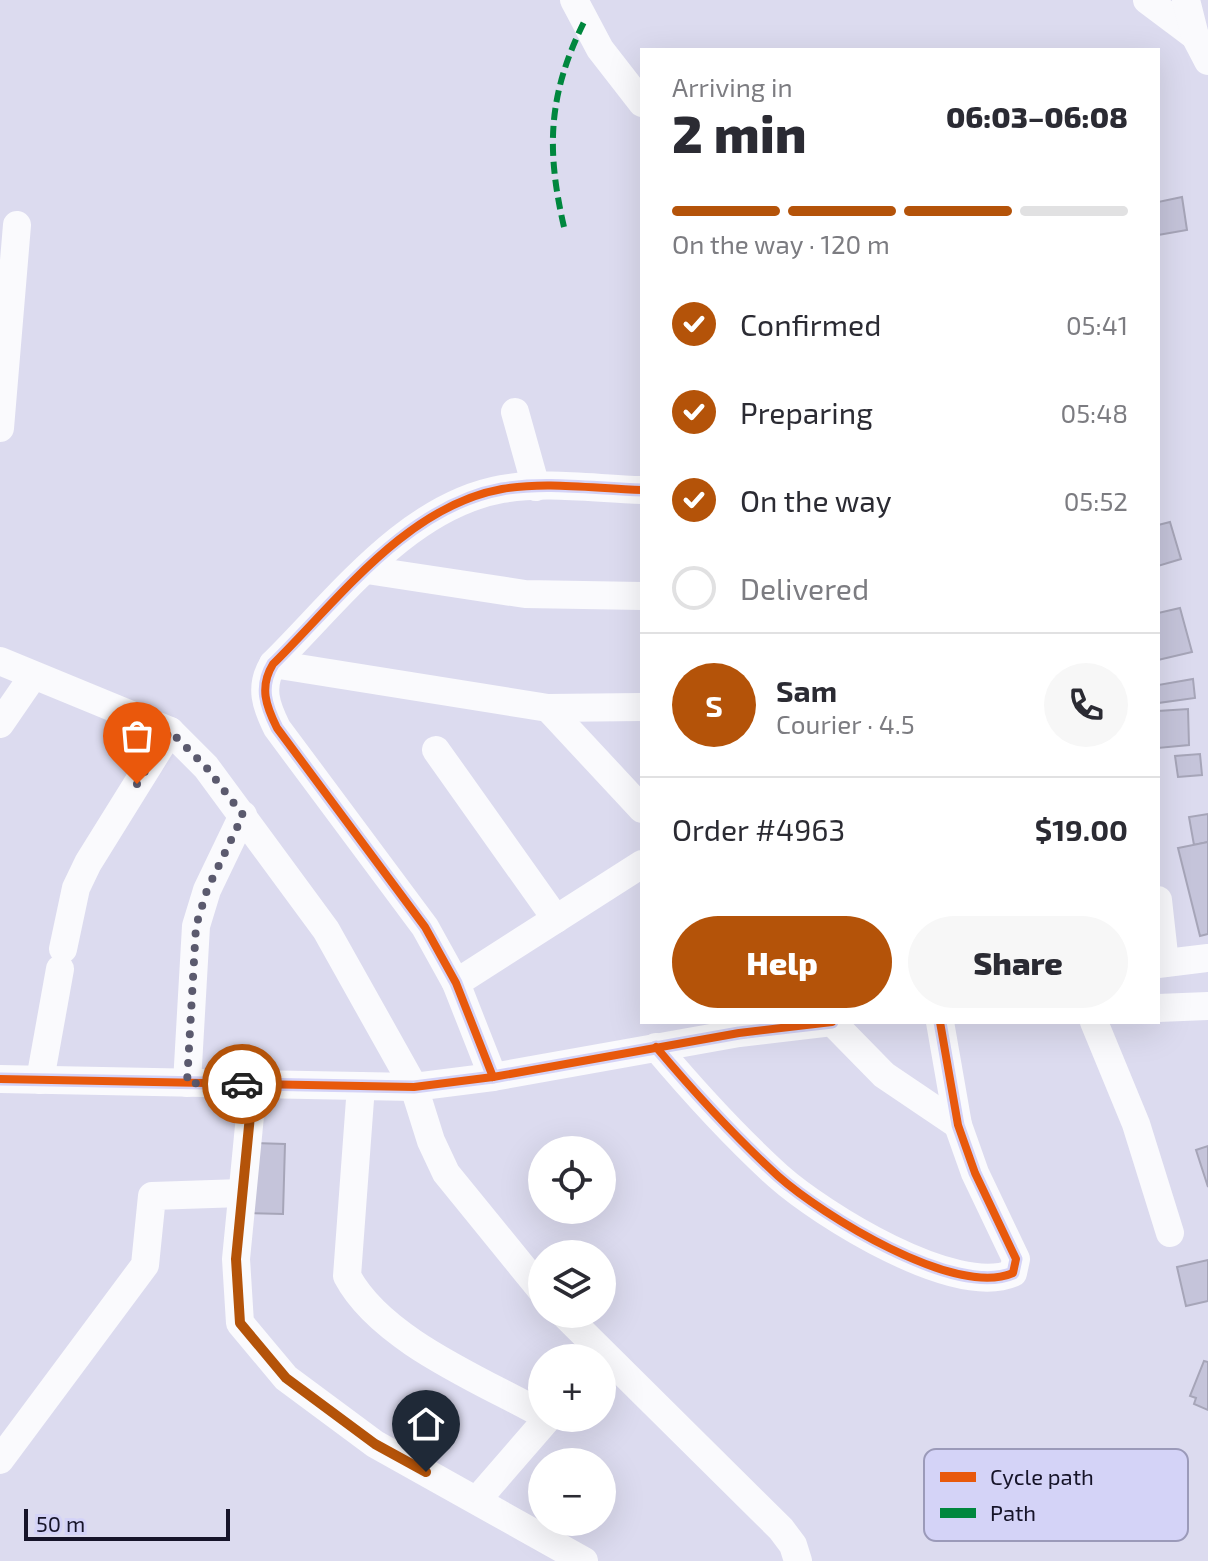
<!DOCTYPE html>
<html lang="en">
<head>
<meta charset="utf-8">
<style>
	body { margin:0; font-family:"Exo 2",sans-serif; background:#f7f7f7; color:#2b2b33; height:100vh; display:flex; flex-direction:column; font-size:30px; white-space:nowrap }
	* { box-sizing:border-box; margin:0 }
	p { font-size:26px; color:#7c7c81 }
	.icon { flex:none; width:44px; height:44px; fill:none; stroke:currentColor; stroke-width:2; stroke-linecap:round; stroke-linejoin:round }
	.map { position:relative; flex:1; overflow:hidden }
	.sheet { position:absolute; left:640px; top:48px; width:520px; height:976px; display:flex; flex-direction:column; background:#fff; border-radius:0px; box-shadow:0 8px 32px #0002 }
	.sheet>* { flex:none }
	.buttons { position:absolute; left:528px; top:1136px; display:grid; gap:16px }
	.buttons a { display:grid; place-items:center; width:88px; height:88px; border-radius:50%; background:#fff; box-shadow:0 8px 32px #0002; font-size:40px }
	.scale { position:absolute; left:24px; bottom:20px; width:206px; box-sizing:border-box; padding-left:8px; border:4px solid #161429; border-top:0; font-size:22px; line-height:28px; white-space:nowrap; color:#161429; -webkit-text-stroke:6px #d4d3f7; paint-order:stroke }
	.pin { position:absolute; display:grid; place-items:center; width:68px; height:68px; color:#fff; margin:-82px -34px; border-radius:50% 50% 50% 0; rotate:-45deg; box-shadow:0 0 8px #0007 }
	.pin .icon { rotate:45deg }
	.courier { position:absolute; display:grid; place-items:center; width:80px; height:80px; margin:-40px; border:6px solid #b45309; border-radius:50%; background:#fff; color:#222; box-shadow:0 2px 10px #0007 }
	.headline em { font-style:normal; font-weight:800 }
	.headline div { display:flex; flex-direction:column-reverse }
	.headline { display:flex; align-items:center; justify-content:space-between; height:136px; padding:0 32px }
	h1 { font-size:52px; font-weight:800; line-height:60px }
	.bar { display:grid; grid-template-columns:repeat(4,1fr); gap:12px 8px; align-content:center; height:96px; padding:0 32px }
	.bar i { height:10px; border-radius:6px; background:#e1e1e2 }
	.bar .selected { background:#b45309 }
	.bar p { grid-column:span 4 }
	.line { display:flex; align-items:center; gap:20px; padding:0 32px; border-top:2px solid #e1e1e2 }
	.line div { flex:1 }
	.round { display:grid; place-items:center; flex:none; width:84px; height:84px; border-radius:42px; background:#f7f7f7 }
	ol { padding:0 32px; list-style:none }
	li { display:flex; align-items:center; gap:24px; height:88px }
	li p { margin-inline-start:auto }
	li .icon { padding:8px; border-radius:50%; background:#b45309; color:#fff; stroke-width:4 }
	li:last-child { color:#7c7c81 }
	li i { width:44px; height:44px; border:4px solid #e1e1e2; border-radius:50% }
	.cta { display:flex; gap:16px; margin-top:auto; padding:16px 32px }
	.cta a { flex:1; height:92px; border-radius:48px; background:#b45309; color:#fff; font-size:32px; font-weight:800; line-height:92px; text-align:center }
	.cta a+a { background:#f7f7f7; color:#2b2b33 }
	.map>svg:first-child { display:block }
	.building { fill:#c5c4da; stroke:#a6a5b8; stroke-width:2 }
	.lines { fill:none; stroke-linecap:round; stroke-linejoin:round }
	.minor { stroke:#fafafd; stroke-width:28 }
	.quiet { stroke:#00873e; stroke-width:6; stroke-dasharray:12 6; stroke-linecap:butt }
	.cycleway-casing { stroke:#d4d3f7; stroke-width:13 }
	.cycleway { stroke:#e8590c; stroke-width:8 }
	.done { stroke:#5b5a6e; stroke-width:8; stroke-dasharray:0 14.4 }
	.route { stroke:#b45309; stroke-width:10 }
	.key { fill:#d4d3f7; stroke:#9b9ab9; stroke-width:2 }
	.key-label { font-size:22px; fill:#161429 }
</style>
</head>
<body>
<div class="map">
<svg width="1208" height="1561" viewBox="0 0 1208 1561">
	<rect width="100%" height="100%" fill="#dcdbef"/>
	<g class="building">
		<path d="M 1182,197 L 1187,230 L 1158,235 L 1158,202 Z"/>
		<path d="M 1170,522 L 1181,559 L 1158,566 L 1158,525 Z"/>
		<path d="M 1180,608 L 1192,652 L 1158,660 L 1158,613 Z"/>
		<path d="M 1193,679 L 1195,698 L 1158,703 L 1158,685 Z"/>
		<path d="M 1188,709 L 1189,745 L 1158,748 L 1158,711 Z"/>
		<path d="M 1200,754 L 1202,775 L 1178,777 L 1175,756 Z"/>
		<path d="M 1208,814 L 1208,842 L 1194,845 L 1189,817 Z"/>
		<path d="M 1208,842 L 1208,934 L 1200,936 L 1178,848 Z"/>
		<path d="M 253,1143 L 285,1144 L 283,1214 L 249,1213 Z"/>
		<path d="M 1208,1146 L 1208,1187 L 1196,1150 Z"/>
		<path d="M 1208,1260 L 1208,1301 L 1186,1306 L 1177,1267 Z"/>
		<path d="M 1204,1361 L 1208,1362 L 1208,1410 L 1194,1404 L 1196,1398 L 1190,1396 Z"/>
	</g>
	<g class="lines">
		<g class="minor">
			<path d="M 574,0 L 600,49 L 642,103"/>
			<path d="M 1147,0 L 1195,36"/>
			<path d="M 1186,0 L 1195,36 L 1208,61"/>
			<path d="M 515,412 L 536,487"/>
			<path d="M 0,428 L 17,225"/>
			<path d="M 367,570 L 525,594 L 642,596"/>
			<path d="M 0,661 L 170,731 L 206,767 L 326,930 L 414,1087 L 431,1141 L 446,1173 L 542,1291"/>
			<path d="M 273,664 L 548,708 L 642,707"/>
			<path d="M 548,708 L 642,809"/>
			<path d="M 0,724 L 33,676"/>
			<path d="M 436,750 L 556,919"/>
			<path d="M 1158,900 L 1165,963"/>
			<path d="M 63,949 L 76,888 L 88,863 L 170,731"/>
			<path d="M 1158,964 L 1208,958"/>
			<path d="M 456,983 L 642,864"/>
			<path d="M 1158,1008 L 1208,1006"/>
			<path d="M 832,1022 L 884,1075 L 958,1125"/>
			<path d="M 1094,1022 L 1136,1124 L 1170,1233"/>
			<path d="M 656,1047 C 694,1092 734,1136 778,1176 C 822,1215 955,1298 1013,1273 L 1016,1259 L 975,1173 L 958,1125 L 940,1022"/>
			<path d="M 493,1077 L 456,983 L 425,927 L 277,728 C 266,706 259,687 273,664 C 338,600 407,506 502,489 C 547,481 597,489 642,490"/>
			<path d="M 0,1079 L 414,1087 L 493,1077 L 739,1033 L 832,1022"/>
			<path d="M 40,1080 L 60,969"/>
			<path d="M 187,1083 L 196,926 L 207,890 L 243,815"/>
			<path d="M 253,1085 L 236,1259 L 240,1323 L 286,1378 L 375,1444 L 584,1561"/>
			<path d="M 361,1086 L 347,1276 C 381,1340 481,1380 542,1414"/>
			<path d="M 564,1314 L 781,1529 L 793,1545 L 798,1561"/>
			<path d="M 0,1460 L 145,1265 L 152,1196 L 242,1193"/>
			<path d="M 477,1500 L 548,1418"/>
		</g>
		<path class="quiet" d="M 564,227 C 546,149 548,95 584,22"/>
		<defs>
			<g id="cycleway">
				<path d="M 656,1047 C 694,1092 734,1136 778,1176 C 822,1215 955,1298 1013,1273 L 1016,1259 L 975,1173 L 958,1125 L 940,1022"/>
				<path d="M 493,1077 L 456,983 L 425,927 L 277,728 C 266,706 259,687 273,664 C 338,600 407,506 502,489 C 547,481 597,489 642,490"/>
				<path d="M 0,1079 L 414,1087 L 493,1077 L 739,1033 L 832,1022"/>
			</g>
		</defs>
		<use href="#cycleway" class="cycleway-casing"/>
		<use href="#cycleway" class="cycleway"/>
	</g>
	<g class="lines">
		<path class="done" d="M 137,784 L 170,731 L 206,767 L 243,815 L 207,890 L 196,926 L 187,1083 L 242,1084"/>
		<path class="route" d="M 242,1084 L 253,1085 L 236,1259 L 240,1323 L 286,1378 L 375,1444 L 426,1472"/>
	</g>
	<rect x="924" y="1449" width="264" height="92" rx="12" class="key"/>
	<rect x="940" y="1472" width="36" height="10" fill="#e8590c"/>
	<rect x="940" y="1508" width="36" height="10" fill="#00873e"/>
	<g class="key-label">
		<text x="990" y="1485">Cycle path</text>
		<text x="990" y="1521">Path</text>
	</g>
</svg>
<div class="buttons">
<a><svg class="icon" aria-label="locate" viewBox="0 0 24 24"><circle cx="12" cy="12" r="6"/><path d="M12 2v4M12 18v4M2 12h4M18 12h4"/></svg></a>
<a><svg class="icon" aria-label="layers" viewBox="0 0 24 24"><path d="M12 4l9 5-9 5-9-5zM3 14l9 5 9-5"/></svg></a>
<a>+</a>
<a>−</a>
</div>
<div class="scale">50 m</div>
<div class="pin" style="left:137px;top:784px;background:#ea580c"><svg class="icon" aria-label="bag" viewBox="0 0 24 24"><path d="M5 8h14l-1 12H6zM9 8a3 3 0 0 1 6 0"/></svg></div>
<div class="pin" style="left:426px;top:1472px;background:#1f2937"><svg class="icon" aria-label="home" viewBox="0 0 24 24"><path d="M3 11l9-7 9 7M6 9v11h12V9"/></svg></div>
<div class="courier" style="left:242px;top:1084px"><svg class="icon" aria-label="car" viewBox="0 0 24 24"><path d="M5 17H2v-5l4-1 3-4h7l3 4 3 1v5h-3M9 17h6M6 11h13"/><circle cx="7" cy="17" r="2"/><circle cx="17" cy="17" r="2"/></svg></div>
<section class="sheet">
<div class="headline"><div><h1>2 min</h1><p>Arriving in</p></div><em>06:03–06:08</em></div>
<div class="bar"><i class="selected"></i><i class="selected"></i><i class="selected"></i><i></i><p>On the way · 120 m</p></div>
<ol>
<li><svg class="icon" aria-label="check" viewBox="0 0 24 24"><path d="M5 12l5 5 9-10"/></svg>Confirmed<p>05:41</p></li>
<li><svg class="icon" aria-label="check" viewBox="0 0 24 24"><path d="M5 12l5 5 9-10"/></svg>Preparing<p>05:48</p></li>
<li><svg class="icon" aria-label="check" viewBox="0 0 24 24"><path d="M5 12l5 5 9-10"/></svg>On the way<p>05:52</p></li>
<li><i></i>Delivered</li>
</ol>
<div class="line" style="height:144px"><b class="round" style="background:#b45309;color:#fff">S</b><div><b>Sam</b><p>Courier · 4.5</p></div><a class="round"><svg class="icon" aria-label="phone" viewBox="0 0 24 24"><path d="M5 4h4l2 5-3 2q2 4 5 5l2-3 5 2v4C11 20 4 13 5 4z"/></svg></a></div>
<div class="line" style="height:104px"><div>Order #4963</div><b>$19.00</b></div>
<div class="cta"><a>Help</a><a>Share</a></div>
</section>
</div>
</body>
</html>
